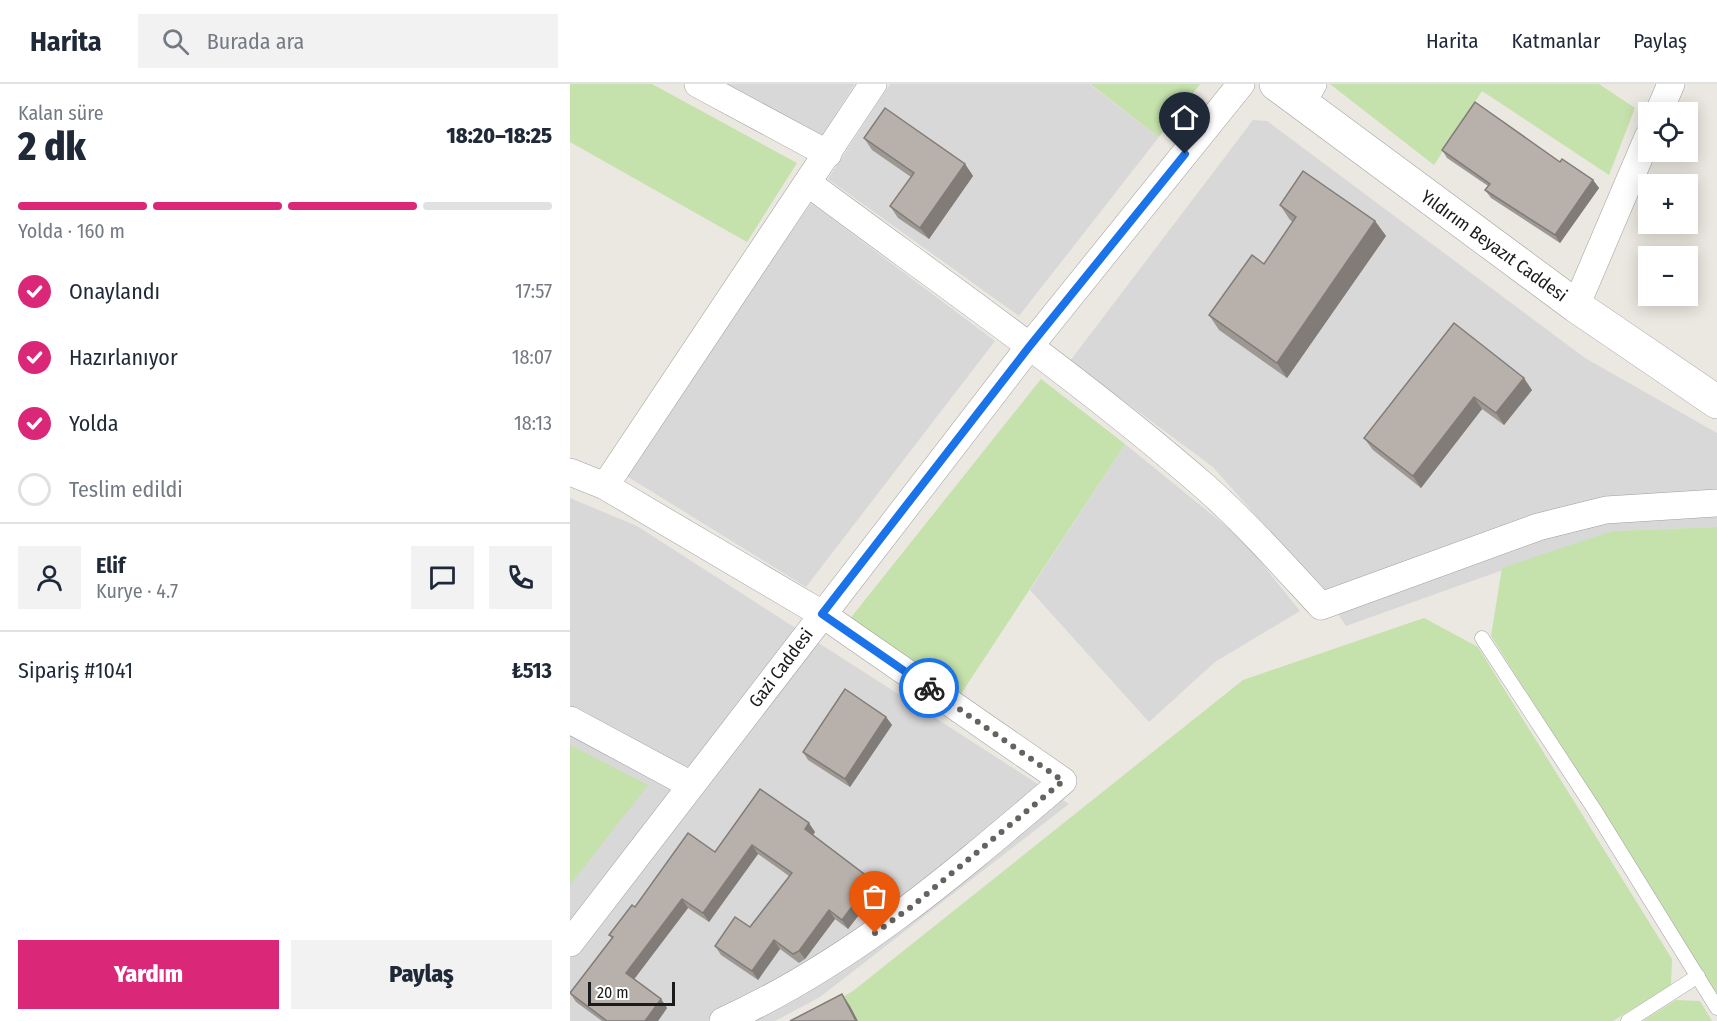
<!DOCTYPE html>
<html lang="tr">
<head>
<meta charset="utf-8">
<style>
	body { margin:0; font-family:"Fira Sans Condensed",sans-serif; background:#f2f2f3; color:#1f2937; height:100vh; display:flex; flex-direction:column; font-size:22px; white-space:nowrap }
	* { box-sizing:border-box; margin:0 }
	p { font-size:20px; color:#747a83 }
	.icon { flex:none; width:33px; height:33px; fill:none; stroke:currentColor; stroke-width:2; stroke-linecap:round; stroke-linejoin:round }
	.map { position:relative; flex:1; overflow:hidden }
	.sheet { display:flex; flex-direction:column; background:#fff; width:570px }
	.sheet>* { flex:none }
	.controls { position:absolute; left:1068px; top:18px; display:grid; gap:12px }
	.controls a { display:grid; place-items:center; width:60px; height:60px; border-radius:0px; background:#fff; box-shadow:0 3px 15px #0003; font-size:30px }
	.scale { position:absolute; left:18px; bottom:15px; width:87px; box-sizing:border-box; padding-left:6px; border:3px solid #1b1b1b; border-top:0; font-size:16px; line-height:21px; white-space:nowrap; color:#1b1b1b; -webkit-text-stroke:4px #fff; paint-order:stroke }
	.pin { position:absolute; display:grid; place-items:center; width:51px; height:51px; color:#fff; margin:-62px -26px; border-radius:50% 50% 50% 0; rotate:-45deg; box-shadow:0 0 6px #0007 }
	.pin .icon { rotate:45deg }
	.courier { position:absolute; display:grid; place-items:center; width:60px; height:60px; margin:-30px; border:4px solid #1a73e8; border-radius:50%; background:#fff; color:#222; box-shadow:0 2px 8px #0007 }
	.summary em { font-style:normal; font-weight:800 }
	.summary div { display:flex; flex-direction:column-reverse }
	.summary { display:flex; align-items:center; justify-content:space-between; height:102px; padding:0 18px }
	h1 { font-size:39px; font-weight:800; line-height:45px }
	.bar { display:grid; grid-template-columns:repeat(4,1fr); gap:9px 6px; align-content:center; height:72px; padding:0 18px }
	.bar i { height:8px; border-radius:4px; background:#e0e1e3 }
	.bar .on { background:#db2777 }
	.bar p { grid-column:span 4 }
	.line { display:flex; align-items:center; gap:15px; padding:0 18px; border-top:2px solid #e0e1e3 }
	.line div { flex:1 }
	.round { display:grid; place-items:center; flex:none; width:63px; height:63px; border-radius:0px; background:#f2f2f3 }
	ol { padding:0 18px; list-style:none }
	li { display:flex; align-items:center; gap:18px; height:66px }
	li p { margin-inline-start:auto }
	li .icon { padding:6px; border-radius:50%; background:#db2777; color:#fff; stroke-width:4 }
	li:last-child { color:#747a83 }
	li i { width:33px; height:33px; border:3px solid #e0e1e3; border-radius:50% }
	.action { display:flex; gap:12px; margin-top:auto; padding:12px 18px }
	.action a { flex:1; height:69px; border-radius:0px; background:#db2777; color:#fff; font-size:24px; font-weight:800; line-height:69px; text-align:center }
	.action a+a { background:#f2f2f3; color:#1f2937 }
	header { display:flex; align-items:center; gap:36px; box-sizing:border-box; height:84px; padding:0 30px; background:#fff; border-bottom:2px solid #e0e1e3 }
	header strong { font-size:28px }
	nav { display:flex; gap:33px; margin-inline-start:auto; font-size:21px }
	.search { width:420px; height:54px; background:#f2f2f3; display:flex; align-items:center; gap:15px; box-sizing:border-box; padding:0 21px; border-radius:0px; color:#747a83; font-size:22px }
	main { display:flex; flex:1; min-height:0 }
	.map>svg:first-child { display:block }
	.residential { fill:#d9d8d8 }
	.grass { fill:#c5e1ac }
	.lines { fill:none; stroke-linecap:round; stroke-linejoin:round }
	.service-casing { stroke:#9f9f9f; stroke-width:15 }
	.minor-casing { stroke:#9f9f9f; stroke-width:28 }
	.tertiary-casing { stroke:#9f9f9f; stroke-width:34 }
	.service { stroke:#fff; stroke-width:14 }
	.minor { stroke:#fff; stroke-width:27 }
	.tertiary { stroke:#fff; stroke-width:33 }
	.wall { fill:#9e9893 }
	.shaded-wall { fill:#817c78 }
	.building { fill:#b8b1ab; stroke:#817c78; stroke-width:1.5 }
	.done { stroke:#646360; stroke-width:6; stroke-dasharray:0 10.8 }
	.route { stroke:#1a73e8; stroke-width:8 }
	.labels { text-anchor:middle; stroke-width:5; stroke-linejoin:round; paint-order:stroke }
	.street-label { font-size:18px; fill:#1b1b1b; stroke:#fff }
</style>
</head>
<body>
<header>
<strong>Harita</strong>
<div class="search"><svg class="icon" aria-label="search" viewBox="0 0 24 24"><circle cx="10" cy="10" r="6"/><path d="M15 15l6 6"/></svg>Burada ara</div>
<nav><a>Harita</a><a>Katmanlar</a><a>Paylaş</a></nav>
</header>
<main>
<section class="sheet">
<div class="summary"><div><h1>2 dk</h1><p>Kalan süre</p></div><em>18:20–18:25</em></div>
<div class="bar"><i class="on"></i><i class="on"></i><i class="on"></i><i></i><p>Yolda · 160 m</p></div>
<ol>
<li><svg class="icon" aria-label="check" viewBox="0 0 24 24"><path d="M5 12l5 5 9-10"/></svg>Onaylandı<p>17:57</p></li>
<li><svg class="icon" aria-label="check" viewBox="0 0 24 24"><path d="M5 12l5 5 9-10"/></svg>Hazırlanıyor<p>18:07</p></li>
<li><svg class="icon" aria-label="check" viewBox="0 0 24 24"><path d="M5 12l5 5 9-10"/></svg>Yolda<p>18:13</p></li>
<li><i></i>Teslim edildi</li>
</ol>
<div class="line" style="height:108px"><a class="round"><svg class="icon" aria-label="person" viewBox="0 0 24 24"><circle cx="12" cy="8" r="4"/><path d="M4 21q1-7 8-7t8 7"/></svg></a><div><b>Elif</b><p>Kurye · 4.7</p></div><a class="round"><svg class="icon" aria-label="chat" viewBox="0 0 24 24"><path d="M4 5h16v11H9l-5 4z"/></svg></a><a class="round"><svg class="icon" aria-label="phone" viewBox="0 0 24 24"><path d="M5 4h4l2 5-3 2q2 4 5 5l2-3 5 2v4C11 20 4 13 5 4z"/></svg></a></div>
<div class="line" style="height:78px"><div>Sipariş #1041</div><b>₺513</b></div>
<div class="action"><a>Yardım</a><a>Paylaş</a></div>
</section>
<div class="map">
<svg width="1147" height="937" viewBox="0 0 1147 937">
	<rect width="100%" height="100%" fill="#ebe8e1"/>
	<g class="residential">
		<path d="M 155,0 L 285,0 L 251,53 Z"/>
		<path d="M 320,0 L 519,0 L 589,53 L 449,232 L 258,95 Z"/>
		<path d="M 683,36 L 697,37 L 1015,274 L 1147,349 L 1147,443 L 1042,447 L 776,542 L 751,505 L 643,383 L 500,277 Z"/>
		<path d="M 241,119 L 425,257 L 236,503 L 55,391 Z"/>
		<path d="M 555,360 L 673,456 L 730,527 L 645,578 L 579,638 L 460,506 Z"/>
		<path d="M 0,414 L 67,442 L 499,720 L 250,913 L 205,937 L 0,937 Z"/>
	</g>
	<g class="grass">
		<path d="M 0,0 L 82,0 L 227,79 L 177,158 L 0,58 Z"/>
		<path d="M 520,0 L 630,0 L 589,53 Z"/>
		<path d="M 760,0 L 1029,0 L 1065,24 L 1039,91 L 912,7 L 864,81 Z"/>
		<path d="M 471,295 L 555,360 L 389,613 L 279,536 Z"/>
		<path d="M 1147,443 L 1147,910 L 921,552 L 932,484 L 1042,447 Z"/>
		<path d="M 854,534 L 908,563 L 1102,875 L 1101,901 L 1043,937 L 230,937 L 283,907 L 673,596 Z"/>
		<path d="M 0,661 L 78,701 L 0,801 Z"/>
		<path d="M 1106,916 L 1130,917 L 1142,937 L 1073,937 Z"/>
	</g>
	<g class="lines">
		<defs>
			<g id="service">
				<path d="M 912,554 L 1024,725 L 1147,924"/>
				<path d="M 1058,937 L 1128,892"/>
			</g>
			<g id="minor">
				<path d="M 128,0 L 258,70"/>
				<path d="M 732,19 L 743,0"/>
				<path d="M 1089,28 L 1101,0"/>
				<path d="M 238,99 C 371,198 509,293 634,402 C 676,439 713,481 751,522 L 968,443 L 1036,426 L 1147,419"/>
				<path d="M 1006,222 L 1078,53"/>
				<path d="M 0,388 L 35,402 L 252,530 L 493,697 C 386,788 283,878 153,937"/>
				<path d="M 35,402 L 303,0"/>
				<path d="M 0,636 L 121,701"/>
				<path d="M 0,859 L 459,263 L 671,0"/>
			</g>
			<path id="tertiary" d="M 706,0 L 1006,222 L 1147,318"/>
		</defs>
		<use href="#service" class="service-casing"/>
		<use href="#minor" class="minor-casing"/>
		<use href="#tertiary" class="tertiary-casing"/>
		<use href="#service" class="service"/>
		<use href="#minor" class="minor"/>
		<use href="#tertiary" class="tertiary"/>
	</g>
	<g class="wall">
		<path d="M 294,54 L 395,80 L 403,92 L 359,155 L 328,134 L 320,122 L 341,93 L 302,66 Z"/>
		<path d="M 872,66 L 990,78 L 1023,96 L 1029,104 L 990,159 L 921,114 L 915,106 L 918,102 L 877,74 Z"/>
		<path d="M 710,121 L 805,137 L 816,152 L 717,294 L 649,246 L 639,231 L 694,180 L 723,138 L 720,136 Z"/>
		<path d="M 884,239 L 962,306 L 934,341 L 912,325 L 851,404 L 803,366 L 794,354 Z"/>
		<path d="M 316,633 L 322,641 L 280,703 L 238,676 L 233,668 Z"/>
		<path d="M 245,748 L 243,751 L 309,805 L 278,845 L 265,835 L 235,875 L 229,879 L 210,865 L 188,896 L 151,871 L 145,862 L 180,843 L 219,792 L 188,770 L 139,838 L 118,824 L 64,895 L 91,915 L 97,924 L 88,937 L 32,937 L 6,918 L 0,909 L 42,854 L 39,851 L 65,823 L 145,768 Z"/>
	</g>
	<g class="shaded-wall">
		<path d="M 395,80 L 403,92 L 359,155 L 350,144 Z"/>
		<path d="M 1023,96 L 1029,104 L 990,159 L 985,151 Z"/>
		<path d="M 805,137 L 816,152 L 717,294 L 707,279 Z"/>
		<path d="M 954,294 L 962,306 L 934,341 L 926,329 Z"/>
		<path d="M 904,313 L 912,325 L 851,404 L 843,392 Z"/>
		<path d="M 316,633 L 322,641 L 280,703 L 275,695 Z"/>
		<path d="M 239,739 L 245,748 L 241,754 L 235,745 Z"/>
		<path d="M 182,761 L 188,770 L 139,838 L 133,829 Z"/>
		<path d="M 302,796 L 309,805 L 278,845 L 272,836 Z"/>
		<path d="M 112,815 L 118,824 L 62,898 L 56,889 Z"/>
		<path d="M 259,826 L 265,835 L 235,875 L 229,867 Z"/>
		<path d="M 204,856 L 210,865 L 188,896 L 182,887 Z"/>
		<path d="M 272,910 L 280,922 L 288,937 L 286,937 Z"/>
		<path d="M 91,915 L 97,924 L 88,937 L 75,937 Z"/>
	</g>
	<g class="building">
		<path d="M 905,18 L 990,78 L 992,75 L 1023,96 L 985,151 L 915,106 L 920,100 L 872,66 Z"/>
		<path d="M 315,24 L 395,80 L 350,144 L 320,122 L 344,89 L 294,54 Z"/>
		<path d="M 733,87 L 805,137 L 707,279 L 639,231 L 682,171 L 694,180 L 726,133 L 710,121 Z"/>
		<path d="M 884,239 L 954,294 L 926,329 L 904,313 L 843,392 L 794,354 Z"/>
		<path d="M 275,605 L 316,633 L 275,695 L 233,668 Z"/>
		<path d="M 190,705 L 239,739 L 235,745 L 302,796 L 272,836 L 259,826 L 229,867 L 223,870 L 204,856 L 182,887 L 145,862 L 165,833 L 180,843 L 222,789 L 182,761 L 133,829 L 112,815 L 56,889 L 91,915 L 75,937 L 37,937 L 0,909 L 43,853 L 39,851 L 62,821 L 65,823 L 118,749 L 145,768 Z"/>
		<path d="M 272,910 L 286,937 L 220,937 Z"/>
	</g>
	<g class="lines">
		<path class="done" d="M 305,849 L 341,823 L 493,697 L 359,604"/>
		<path class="route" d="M 359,604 L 252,530 L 459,263 L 615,70"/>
	</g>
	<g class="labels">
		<g class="street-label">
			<text transform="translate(924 162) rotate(36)" y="6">Yıldırım Beyazıt Caddesi</text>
			<text transform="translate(211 584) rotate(-53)" y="6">Gazi Caddesi</text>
		</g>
	</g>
</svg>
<div class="controls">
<a><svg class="icon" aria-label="locate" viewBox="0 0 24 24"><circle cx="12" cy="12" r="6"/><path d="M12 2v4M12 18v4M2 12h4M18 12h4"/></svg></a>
<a>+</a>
<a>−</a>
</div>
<div class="scale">20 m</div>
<div class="pin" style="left:305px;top:849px;background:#ea580c"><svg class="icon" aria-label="bag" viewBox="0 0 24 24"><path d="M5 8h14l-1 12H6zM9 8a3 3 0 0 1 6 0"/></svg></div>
<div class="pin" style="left:615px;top:70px;background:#1f2937"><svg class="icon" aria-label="home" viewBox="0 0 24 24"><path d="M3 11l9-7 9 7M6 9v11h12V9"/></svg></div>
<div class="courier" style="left:359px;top:604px"><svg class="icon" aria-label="bike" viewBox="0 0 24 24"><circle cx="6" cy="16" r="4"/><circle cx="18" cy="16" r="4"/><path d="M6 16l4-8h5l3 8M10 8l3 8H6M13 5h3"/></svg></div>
</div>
</main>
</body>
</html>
